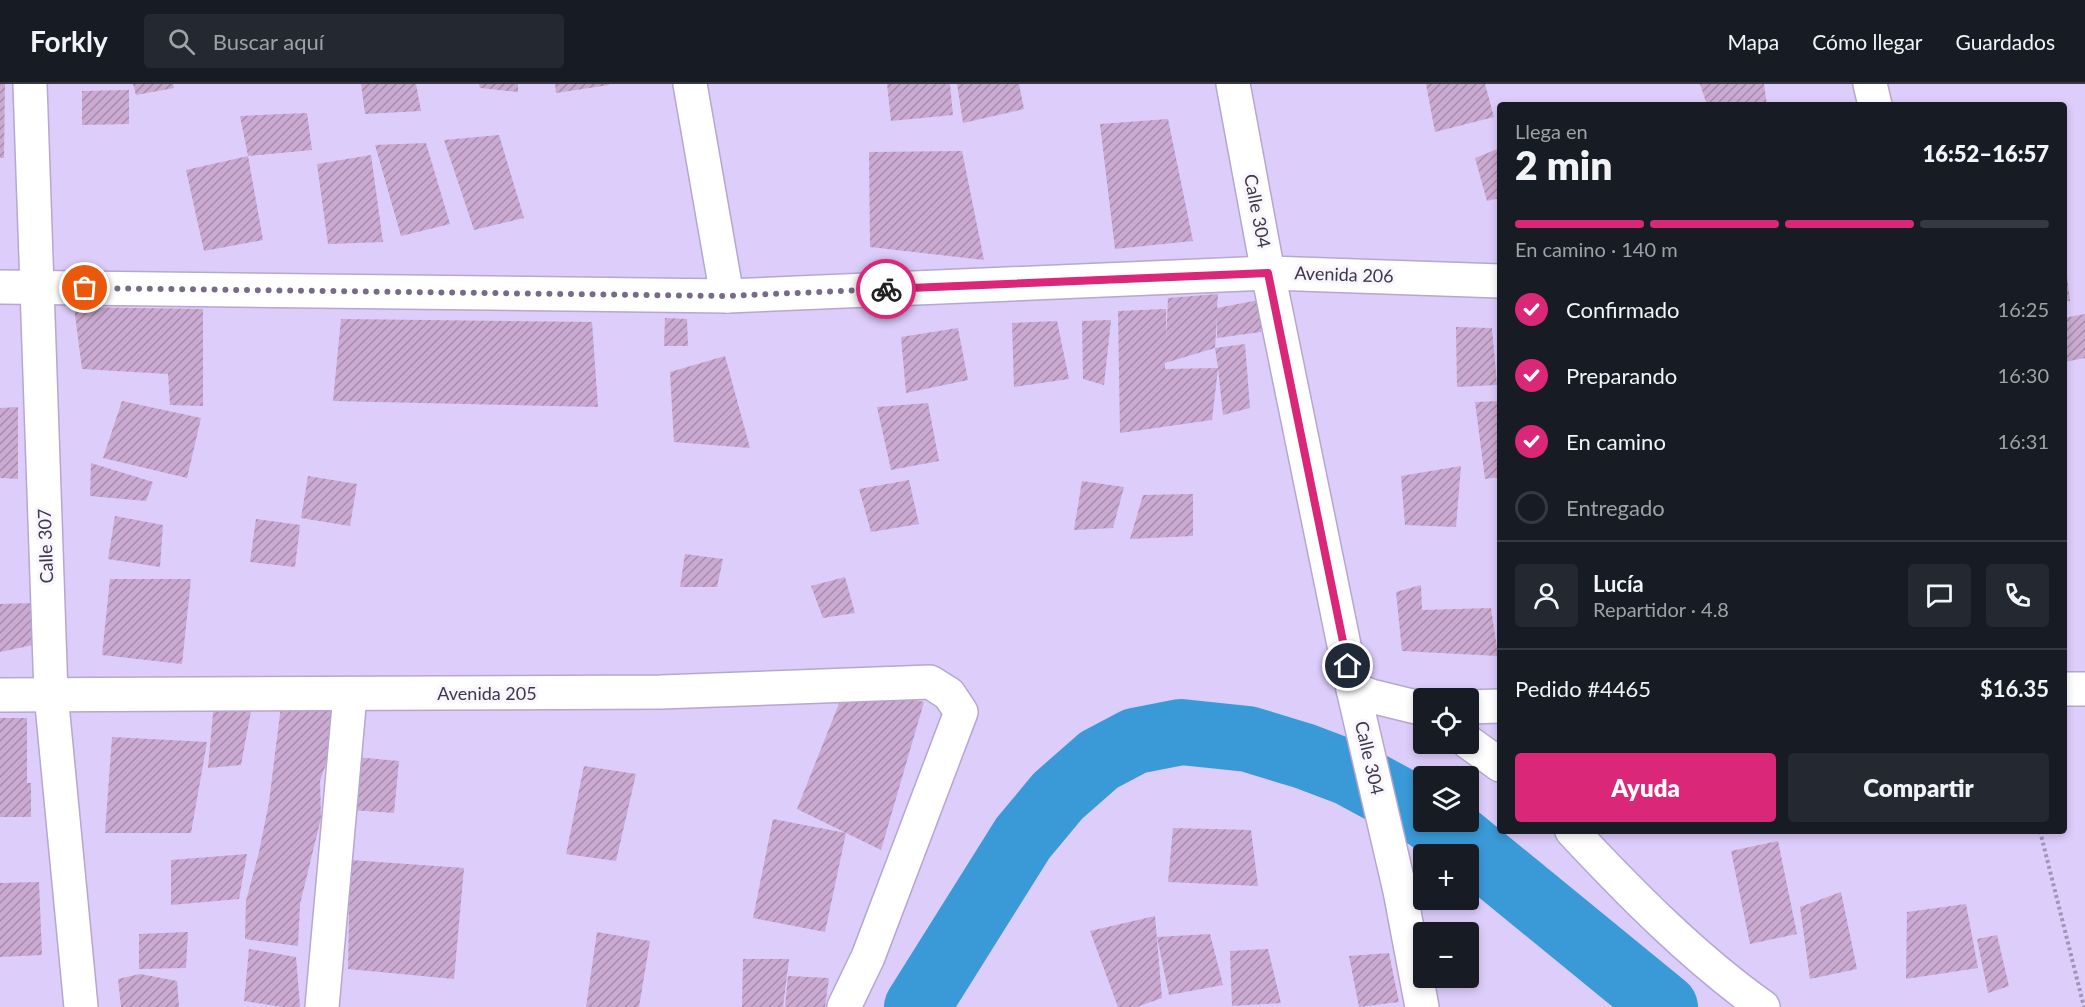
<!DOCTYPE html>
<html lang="es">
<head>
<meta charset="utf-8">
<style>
	body { margin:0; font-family:Lato,sans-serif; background:#242831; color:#f1f3f6; height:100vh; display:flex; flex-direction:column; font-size:22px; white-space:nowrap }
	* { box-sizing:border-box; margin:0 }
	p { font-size:20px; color:#9ea1a6 }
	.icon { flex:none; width:33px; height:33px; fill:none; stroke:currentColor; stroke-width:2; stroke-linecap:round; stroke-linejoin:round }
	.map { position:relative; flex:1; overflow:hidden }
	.drawer { position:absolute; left:1497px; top:18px; width:570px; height:732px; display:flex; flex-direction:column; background:#171b24; border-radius:6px; box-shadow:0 3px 9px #0003 }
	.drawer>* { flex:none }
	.buttons { position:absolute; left:1413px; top:604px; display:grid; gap:12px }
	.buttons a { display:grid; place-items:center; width:66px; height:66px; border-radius:6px; background:#171b24; box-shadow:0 3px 9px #0003; font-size:30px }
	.pin { position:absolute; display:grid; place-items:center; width:51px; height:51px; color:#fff; margin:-26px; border:3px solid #fff; border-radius:50%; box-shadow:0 2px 6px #0007 }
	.courier { position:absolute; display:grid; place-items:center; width:60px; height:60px; margin:-30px; border:4px solid #db2777; border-radius:50%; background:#fff; color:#222; box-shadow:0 2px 8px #0007 }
	.summary em { font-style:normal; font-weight:800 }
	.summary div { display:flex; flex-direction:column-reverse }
	.summary { display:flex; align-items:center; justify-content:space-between; height:102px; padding:0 18px }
	h1 { font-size:39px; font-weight:800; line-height:45px }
	.bar { display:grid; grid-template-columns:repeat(4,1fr); gap:9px 6px; align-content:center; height:72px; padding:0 18px }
	.bar i { height:8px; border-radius:4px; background:#363941 }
	.bar .active { background:#db2777 }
	.bar p { grid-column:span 4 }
	.line { display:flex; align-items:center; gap:15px; padding:0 18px; border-top:2px solid #363941 }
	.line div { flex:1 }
	.round { display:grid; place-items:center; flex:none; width:63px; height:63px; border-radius:6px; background:#242831 }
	ol { padding:0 18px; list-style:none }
	li { display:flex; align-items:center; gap:18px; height:66px }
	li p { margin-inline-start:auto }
	li .icon { padding:6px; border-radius:50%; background:#db2777; color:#fff; stroke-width:4 }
	li:last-child { color:#9ea1a6 }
	li i { width:33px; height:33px; border:3px solid #363941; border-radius:50% }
	.primary-button { display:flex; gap:12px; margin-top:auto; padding:12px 18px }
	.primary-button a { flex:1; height:69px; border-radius:6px; background:#db2777; color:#fff; font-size:24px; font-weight:800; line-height:69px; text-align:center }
	.primary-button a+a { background:#242831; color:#f1f3f6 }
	header { display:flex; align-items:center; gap:36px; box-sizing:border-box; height:84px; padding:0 30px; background:#171b24; border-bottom:2px solid #363941 }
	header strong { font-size:28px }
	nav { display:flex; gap:33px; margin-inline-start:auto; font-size:21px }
	.search { width:420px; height:54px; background:#242831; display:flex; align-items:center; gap:15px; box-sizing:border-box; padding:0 21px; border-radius:6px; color:#9ea1a6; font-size:22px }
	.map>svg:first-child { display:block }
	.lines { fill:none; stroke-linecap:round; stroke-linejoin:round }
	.river { stroke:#3a99d7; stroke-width:66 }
	.building { fill:url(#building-hatch) }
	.minor-casing { stroke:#b6a6d3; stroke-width:36 }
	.path { stroke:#a094b7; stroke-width:4; stroke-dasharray:3 3; stroke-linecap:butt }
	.minor { stroke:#fff; stroke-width:33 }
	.done { stroke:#766c87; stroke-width:6; stroke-dasharray:0 10.8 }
	.route { stroke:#db2777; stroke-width:8 }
	.labels { text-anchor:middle; stroke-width:6; stroke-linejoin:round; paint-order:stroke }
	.street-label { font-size:18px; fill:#3e3749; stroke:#f8f5ff }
</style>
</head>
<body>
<header>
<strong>Forkly</strong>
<div class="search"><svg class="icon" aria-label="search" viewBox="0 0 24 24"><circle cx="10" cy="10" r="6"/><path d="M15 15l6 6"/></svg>Buscar aquí</div>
<nav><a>Mapa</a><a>Cómo llegar</a><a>Guardados</a></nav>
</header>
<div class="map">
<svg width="2085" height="923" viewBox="0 0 2085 923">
	<defs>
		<pattern id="building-hatch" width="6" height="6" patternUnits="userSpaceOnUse" patternTransform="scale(1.5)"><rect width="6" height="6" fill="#cbaad1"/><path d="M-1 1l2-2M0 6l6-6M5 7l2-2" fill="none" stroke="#a68bac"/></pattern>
	</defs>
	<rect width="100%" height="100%" fill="#ddcdfb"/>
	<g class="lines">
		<g class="river">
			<path d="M 1434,738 L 1456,752 L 1665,923"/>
			<path d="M 917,923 L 1023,754 L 1058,712 L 1099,676 L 1135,657 L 1181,648 L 1248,655 L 1304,672 L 1349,689 L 1401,717 L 1424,731"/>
		</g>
	</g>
	<g class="building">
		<path d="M 0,0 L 5,0 L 4,74 L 0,74 Z"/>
		<path d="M 133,0 L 173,0 L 174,4 L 136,11 Z"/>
		<path d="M 361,0 L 416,0 L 421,27 L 365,30 Z"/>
		<path d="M 479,0 L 518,0 L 518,8 L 480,4 Z"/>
		<path d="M 555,0 L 609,0 L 609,1 L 556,9 Z"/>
		<path d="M 887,0 L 950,0 L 953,31 L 891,37 Z"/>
		<path d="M 957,0 L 1019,0 L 1024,25 L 963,39 Z"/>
		<path d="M 1426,0 L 1485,0 L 1494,33 L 1435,48 Z"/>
		<path d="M 1700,0 L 1764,0 L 1767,21 L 1707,21 Z"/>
		<path d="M 129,6 L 129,40 L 82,41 L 82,7 Z"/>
		<path d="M 307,29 L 312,66 L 248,72 L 263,156 L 204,167 L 186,86 L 248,72 L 240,32 Z"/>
		<path d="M 1168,35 L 1193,157 L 1115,165 L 1100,40 Z"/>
		<path d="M 499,51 L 524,134 L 474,146 L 444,56 Z"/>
		<path d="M 426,59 L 450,140 L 401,152 L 375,61 Z"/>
		<path d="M 1500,64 L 1500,114 L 1487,117 L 1475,74 Z"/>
		<path d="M 962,67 L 984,176 L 870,163 L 869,68 Z"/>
		<path d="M 371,71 L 383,158 L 328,160 L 317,80 Z"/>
		<path d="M 2065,175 L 2070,217 L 2064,217 L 2064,176 Z"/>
		<path d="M 1218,210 L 1217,224 L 1264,215 L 1261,248 L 1217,254 L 1217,233 L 1215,264 L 1165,279 L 1165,285 L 1218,284 L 1215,264 L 1245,260 L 1250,324 L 1223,331 L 1218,284 L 1212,336 L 1120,349 L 1118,227 L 1166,225 L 1166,255 L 1168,214 Z"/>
		<path d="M 74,223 L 203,225 L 203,322 L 170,321 L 168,290 L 82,285 Z"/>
		<path d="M 2085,230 L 2085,274 L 2064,278 L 2064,234 Z"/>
		<path d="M 665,234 L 687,235 L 688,262 L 664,262 Z"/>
		<path d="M 341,235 L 592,238 L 598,323 L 333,317 Z"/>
		<path d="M 1111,236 L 1104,301 L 1083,295 L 1082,237 Z"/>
		<path d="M 1057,237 L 1069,295 L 1014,303 L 1012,239 Z"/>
		<path d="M 1456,243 L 1492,244 L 1497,301 L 1457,303 Z"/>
		<path d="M 958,244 L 968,296 L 906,309 L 901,253 Z"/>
		<path d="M 725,272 L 750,364 L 674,358 L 670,288 Z"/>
		<path d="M 122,317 L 201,334 L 187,394 L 103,374 Z"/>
		<path d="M 1500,317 L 1500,393 L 1485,395 L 1475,318 Z"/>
		<path d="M 928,319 L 939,377 L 891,386 L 877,323 Z"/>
		<path d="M 18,323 L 18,395 L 0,394 L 0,324 Z"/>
		<path d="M 91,379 L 153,398 L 146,417 L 90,412 Z"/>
		<path d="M 1461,382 L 1456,443 L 1405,441 L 1401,392 Z"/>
		<path d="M 308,392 L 357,400 L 350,442 L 301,434 Z"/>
		<path d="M 909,396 L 919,440 L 871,448 L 859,405 Z"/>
		<path d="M 1082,397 L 1124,403 L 1113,444 L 1074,446 Z"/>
		<path d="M 1193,410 L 1193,452 L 1130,455 L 1143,411 Z"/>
		<path d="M 115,432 L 163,441 L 160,483 L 108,475 Z"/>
		<path d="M 256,435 L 300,441 L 295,483 L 250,478 Z"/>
		<path d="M 685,470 L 723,475 L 717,503 L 680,503 Z"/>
		<path d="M 845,493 L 855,529 L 823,534 L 811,502 Z"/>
		<path d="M 110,495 L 191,495 L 182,580 L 102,571 Z"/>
		<path d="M 1421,501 L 1422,526 L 1491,524 L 1498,572 L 1402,567 L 1396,508 Z"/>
		<path d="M 34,519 L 33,561 L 0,568 L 0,520 Z"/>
		<path d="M 846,602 L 924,618 L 881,766 L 797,725 Z"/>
		<path d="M 282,614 L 340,624 L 329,671 L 320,697 L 321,734 L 300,820 L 298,862 L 245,855 L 246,817 L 259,768 L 269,718 Z"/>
		<path d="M 214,619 L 251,627 L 241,681 L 208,684 Z"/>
		<path d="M 0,634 L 27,634 L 27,699 L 31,699 L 31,733 L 0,733 Z"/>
		<path d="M 112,653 L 207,658 L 191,749 L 105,749 Z"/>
		<path d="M 355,673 L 399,677 L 394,729 L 352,726 Z"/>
		<path d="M 584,682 L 636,690 L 616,777 L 566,770 Z"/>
		<path d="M 773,735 L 846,749 L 825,848 L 753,834 Z"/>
		<path d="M 1173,744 L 1251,746 L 1258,802 L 1168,798 Z"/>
		<path d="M 1778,757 L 1797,850 L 1750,860 L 1731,767 Z"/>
		<path d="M 247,770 L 239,815 L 171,821 L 171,776 Z"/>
		<path d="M 350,776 L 464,784 L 454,895 L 348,885 Z"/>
		<path d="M 39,798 L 42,871 L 0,873 L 0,799 Z"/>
		<path d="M 1841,808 L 1857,885 L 1810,895 L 1800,823 Z"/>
		<path d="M 1966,820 L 1978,884 L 1906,895 L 1907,828 Z"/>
		<path d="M 1155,832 L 1162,914 L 1137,923 L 1118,923 L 1090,847 Z"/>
		<path d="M 188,848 L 186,884 L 139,885 L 139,850 Z"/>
		<path d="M 597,848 L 650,857 L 639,923 L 586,923 Z"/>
		<path d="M 1210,850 L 1223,901 L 1169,911 L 1157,853 Z"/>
		<path d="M 1997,851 L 2009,902 L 1988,909 L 1977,855 Z"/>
		<path d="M 249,865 L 296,873 L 300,923 L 282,923 L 244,917 Z"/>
		<path d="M 1268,865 L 1281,919 L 1232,922 L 1230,867 Z"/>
		<path d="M 1389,869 L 1399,918 L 1359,923 L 1349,872 Z"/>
		<path d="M 743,875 L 789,875 L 783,923 L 742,923 Z"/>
		<path d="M 140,890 L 177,897 L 179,923 L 121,923 L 118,895 Z"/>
		<path d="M 788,892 L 829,894 L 825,923 L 785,923 Z"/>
	</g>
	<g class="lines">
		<defs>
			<g id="minor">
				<path d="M 30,0 L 51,610 L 81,923"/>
				<path d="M 690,0 L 727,212"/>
				<path d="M 1233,0 L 1268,189 L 1353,605 L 1400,807 L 1422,923"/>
				<path d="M 1870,0 L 1875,21"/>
				<path d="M 0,203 L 727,212 L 1268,189 L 1500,197"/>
				<path d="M 1353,605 L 1371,612 L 1424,625"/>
				<path d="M 2064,605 L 2085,605"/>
				<path d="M 0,611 L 661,608 L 930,598 L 949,610 L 961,628 L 868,873 L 844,923"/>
				<path d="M 1468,623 L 1500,622"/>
				<path d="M 1468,658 L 1500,681"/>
				<path d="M 1572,747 C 1631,810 1693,873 1763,923"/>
				<path d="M 322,923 L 350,611"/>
			</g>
		</defs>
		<use href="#minor" class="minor-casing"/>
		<path class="path" d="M 2040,747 L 2084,923"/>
		<use href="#minor" class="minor"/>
	</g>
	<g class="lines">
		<path class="done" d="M 85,204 L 727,212 L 886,205"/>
		<path class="route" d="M 886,205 L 1268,189 L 1348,582"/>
	</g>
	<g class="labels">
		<g class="street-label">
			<text transform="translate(1257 127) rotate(79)" y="6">Calle 304</text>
			<text transform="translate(1344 191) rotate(2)" y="6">Avenida 206</text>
			<text transform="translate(46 462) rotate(-92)" y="6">Calle 307</text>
			<text x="487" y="616">Avenida 205</text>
			<text transform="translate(1369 674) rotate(77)" y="6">Calle 304</text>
		</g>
	</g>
</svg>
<div class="buttons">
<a><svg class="icon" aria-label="locate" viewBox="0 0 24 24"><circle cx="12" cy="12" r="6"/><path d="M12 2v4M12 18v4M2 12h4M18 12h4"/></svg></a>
<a><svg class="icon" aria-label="layers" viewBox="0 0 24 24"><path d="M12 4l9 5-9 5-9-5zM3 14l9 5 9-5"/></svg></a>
<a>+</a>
<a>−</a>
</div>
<div class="pin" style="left:85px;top:204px;background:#ea580c"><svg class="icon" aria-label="bag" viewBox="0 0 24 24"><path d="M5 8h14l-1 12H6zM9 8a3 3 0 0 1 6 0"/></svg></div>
<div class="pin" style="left:1348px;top:582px;background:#1f2937"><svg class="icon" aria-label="home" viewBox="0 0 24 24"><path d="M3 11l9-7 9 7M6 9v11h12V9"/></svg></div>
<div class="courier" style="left:886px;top:205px"><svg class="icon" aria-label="bike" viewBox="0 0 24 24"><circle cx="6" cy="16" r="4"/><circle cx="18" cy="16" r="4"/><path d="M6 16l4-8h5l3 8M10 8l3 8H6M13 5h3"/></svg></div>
<section class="drawer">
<div class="summary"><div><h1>2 min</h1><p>Llega en</p></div><em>16:52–16:57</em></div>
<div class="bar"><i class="active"></i><i class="active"></i><i class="active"></i><i></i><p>En camino · 140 m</p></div>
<ol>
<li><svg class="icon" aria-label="check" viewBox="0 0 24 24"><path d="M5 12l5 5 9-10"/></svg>Confirmado<p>16:25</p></li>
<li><svg class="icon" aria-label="check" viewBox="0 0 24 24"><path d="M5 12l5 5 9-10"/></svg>Preparando<p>16:30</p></li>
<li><svg class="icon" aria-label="check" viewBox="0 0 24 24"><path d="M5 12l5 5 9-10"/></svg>En camino<p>16:31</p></li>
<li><i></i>Entregado</li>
</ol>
<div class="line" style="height:108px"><a class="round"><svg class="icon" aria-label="person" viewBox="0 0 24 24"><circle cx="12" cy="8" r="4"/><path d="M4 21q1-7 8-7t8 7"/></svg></a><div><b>Lucía</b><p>Repartidor · 4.8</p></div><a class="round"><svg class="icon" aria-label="chat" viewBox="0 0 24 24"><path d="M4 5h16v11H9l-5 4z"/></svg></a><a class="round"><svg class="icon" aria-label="phone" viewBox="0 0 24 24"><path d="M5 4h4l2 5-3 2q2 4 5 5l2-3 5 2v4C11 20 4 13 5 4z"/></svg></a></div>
<div class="line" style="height:78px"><div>Pedido #4465</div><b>$16.35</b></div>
<div class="primary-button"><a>Ayuda</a><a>Compartir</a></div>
</section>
</div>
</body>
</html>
